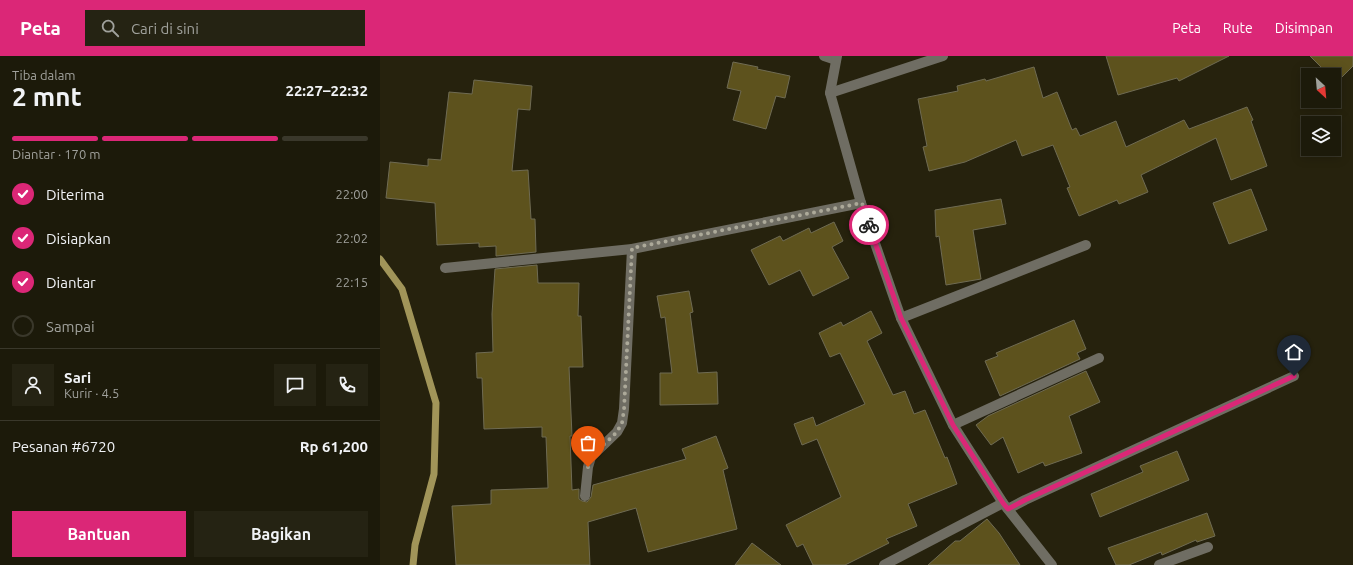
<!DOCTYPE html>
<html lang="id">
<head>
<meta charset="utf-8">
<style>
	body { margin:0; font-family:Ubuntu,sans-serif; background:#252313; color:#f1f3f6; height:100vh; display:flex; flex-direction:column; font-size:15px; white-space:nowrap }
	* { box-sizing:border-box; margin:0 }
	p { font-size:13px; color:#a0a19c }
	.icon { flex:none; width:22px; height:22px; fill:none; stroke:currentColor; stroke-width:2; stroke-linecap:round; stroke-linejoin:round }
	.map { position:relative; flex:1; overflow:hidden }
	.sheet { display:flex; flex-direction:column; background:#1c1a0a; width:380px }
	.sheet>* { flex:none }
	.needle { width:26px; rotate:154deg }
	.controls { position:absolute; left:921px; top:12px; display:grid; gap:8px }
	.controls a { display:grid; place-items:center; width:40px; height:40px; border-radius:0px; background:#1c1a0a; box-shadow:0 2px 10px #0003,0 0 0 1px #3a382b; font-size:20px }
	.pin { position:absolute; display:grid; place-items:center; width:34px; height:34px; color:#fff; margin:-41px -17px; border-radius:50% 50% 50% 0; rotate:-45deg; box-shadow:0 0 4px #0007 }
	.pin .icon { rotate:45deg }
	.courier { position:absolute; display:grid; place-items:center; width:40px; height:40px; margin:-20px; border:3px solid #db2777; border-radius:50%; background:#fff; color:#222; box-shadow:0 1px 5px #0007 }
	.overview em { font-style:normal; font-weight:700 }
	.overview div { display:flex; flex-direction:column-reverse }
	.overview { display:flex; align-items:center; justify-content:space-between; height:68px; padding:0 12px }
	h1 { font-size:26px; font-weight:700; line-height:30px }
	.bar { display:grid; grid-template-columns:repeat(4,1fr); gap:6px 4px; align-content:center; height:48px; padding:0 12px }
	.bar i { height:5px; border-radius:3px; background:#3a382b }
	.bar .active { background:#db2777 }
	.bar p { grid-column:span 4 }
	.line { display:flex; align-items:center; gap:10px; padding:0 12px; border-top:1px solid #3a382b }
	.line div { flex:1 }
	.round { display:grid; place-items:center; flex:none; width:42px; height:42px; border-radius:0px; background:#252313 }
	ol { padding:0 12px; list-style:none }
	li { display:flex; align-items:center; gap:12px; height:44px }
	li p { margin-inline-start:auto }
	li .icon { padding:4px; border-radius:50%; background:#db2777; color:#fff; stroke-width:4 }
	li:last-child { color:#a0a19c }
	li i { width:22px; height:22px; border:2px solid #3a382b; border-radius:50% }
	.action { display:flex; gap:8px; margin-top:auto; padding:8px 12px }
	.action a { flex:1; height:46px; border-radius:0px; background:#db2777; color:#fff; font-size:16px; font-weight:700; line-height:46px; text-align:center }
	.action a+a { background:#252313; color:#f1f3f6 }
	header { display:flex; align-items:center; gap:24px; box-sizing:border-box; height:56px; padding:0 20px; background:#db2777; color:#fff }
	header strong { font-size:19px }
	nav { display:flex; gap:22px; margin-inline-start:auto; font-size:14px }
	.search { width:280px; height:36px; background:#252313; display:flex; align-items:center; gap:10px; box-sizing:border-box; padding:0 14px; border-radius:0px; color:#a0a19c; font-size:15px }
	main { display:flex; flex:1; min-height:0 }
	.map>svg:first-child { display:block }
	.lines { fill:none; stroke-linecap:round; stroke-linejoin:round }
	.stream { stroke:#a19559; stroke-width:7 }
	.building { fill:#5d521d; stroke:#6f6b53 }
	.minor { stroke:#6f6d63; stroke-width:10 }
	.done { stroke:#aca999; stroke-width:4; stroke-dasharray:0 7.2 }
	.route { stroke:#db2777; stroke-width:5 }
</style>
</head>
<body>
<header>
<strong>Peta</strong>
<div class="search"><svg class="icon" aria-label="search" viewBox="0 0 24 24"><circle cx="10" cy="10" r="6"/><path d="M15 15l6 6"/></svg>Cari di sini</div>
<nav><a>Peta</a><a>Rute</a><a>Disimpan</a></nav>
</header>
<main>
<section class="sheet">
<div class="overview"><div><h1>2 mnt</h1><p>Tiba dalam</p></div><em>22:27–22:32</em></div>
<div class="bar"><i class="active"></i><i class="active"></i><i class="active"></i><i></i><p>Diantar · 170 m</p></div>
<ol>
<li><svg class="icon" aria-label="check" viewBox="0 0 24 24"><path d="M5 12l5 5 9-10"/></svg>Diterima<p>22:00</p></li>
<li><svg class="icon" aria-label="check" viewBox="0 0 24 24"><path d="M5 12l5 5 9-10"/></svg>Disiapkan<p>22:02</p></li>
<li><svg class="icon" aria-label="check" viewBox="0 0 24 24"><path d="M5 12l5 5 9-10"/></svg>Diantar<p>22:15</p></li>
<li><i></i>Sampai</li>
</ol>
<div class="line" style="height:72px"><a class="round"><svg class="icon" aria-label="person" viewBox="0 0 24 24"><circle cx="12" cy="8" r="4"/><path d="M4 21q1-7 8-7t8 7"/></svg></a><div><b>Sari</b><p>Kurir · 4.5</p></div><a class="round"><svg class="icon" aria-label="chat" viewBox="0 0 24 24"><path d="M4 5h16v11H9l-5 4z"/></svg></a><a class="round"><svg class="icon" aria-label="phone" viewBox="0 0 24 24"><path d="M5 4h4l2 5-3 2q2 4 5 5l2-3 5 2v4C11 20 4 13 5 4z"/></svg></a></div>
<div class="line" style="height:52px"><div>Pesanan #6720</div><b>Rp 61,200</b></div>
<div class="action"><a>Bantuan</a><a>Bagikan</a></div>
</section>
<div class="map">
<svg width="973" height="509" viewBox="0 0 973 509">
	<rect width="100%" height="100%" fill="#26220d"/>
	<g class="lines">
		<path class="stream" d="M 0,203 L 22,233 L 56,347 L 54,418 L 35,489 L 33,509"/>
	</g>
	<g class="building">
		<path d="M 726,0 L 849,0 L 799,25 L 797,22 L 738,39 Z"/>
		<path d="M 930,0 L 973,0 L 973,10 L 957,26 L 954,24 L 954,19 L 949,19 Z"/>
		<path d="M 353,6 L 378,11 L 377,13 L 410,20 L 405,42 L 396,40 L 386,73 L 353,64 L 361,35 L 347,32 Z"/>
		<path d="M 654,11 L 663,42 L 677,36 L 692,74 L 696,72 L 700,80 L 736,65 L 746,91 L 804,64 L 809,73 L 867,51 L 873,64 L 871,65 L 887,110 L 851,124 L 836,82 L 761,119 L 768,136 L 739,148 L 737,144 L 699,160 L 687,132 L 690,131 L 673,89 L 642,100 L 636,84 L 585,106 L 549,115 L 543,91 L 547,90 L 538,43 L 578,35 L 577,30 L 605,23 L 606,25 Z"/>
		<path d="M 94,24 L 152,30 L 150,54 L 138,53 L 132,115 L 148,114 L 151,163 L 155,163 L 156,196 L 116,200 L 116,190 L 99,191 L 99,187 L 57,189 L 55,147 L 6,142 L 10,106 L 48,110 L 48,103 L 61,104 L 69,36 L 92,38 Z"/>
		<path d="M 871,133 L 887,174 L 849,188 L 833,147 Z"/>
		<path d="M 621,143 L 626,168 L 593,174 L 601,223 L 566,229 L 559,180 L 556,181 L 555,154 Z"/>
		<path d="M 454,166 L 463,185 L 452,191 L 469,222 L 433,240 L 420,214 L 389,229 L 371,194 L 400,180 L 403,185 L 429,172 L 431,177 Z"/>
		<path d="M 157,209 L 158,227 L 199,227 L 198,260 L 201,260 L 203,311 L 189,311 L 192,380 L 190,380 L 192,434 L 199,433 L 199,443 L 202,445 L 207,446 L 211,441 L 213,429 L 306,403 L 302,393 L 336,380 L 348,412 L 343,414 L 357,473 L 268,496 L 256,452 L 208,466 L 210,509 L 76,509 L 72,450 L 111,448 L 111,434 L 168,432 L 166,381 L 162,381 L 162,371 L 104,373 L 102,322 L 97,322 L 96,297 L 113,296 L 112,258 L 115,213 Z"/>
		<path d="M 309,235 L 313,256 L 310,257 L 318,317 L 337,316 L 338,348 L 280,349 L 280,317 L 292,317 L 285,261 L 281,262 L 277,240 Z"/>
		<path d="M 491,255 L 502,277 L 487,285 L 513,339 L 525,335 L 534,358 L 545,354 L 565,402 L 567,401 L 577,428 L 528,448 L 537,470 L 506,483 L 509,487 L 465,509 L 433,509 L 423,488 L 417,491 L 406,469 L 461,441 L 437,383 L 422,389 L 414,368 L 433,361 L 436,370 L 485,348 L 460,297 L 450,301 L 439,277 L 461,266 L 463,270 Z"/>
		<path d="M 694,264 L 706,293 L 697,297 L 700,303 L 620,340 L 605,305 L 618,300 L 616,297 Z"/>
		<path d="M 706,315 L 720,346 L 689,360 L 702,397 L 665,410 L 663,406 L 638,417 L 623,381 L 611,389 L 596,369 L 608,360 Z"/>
		<path d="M 797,395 L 809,424 L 720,461 L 711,438 L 763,416 L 760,410 Z"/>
		<path d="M 827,457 L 835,480 L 817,486 L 816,484 L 782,499 L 781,496 L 749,509 L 736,509 L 728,492 Z"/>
		<path d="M 607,463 L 619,477 L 640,509 L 548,509 L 575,485 L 580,485 Z"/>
		<path d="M 372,487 L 401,509 L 355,509 Z"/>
	</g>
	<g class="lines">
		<g class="minor">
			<path d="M 444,0 L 456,4"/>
			<path d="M 457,0 L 450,37 L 481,147 L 521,262 L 573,369 L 623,447 L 672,509"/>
			<path d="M 450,37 L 563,0"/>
			<path d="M 65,212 L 252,193 L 481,147"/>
			<path d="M 521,262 L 706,189"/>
			<path d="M 573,369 L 719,302"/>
			<path d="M 205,440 L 208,411 L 211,401 L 237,376 L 242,367 L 244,353 L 252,193"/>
			<path d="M 628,453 L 645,444 L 914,320"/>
			<path d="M 504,509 L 623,447"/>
			<path d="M 779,509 L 828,491"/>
		</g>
	</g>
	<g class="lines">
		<path class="done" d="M 208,411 L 211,401 L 237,376 L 242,367 L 244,354 L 252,192 L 482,147 L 489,169"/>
		<path class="route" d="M 489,169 L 521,262 L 573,369 L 623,447 L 628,453 L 645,444 L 914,320"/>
	</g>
</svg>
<div class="controls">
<a><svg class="needle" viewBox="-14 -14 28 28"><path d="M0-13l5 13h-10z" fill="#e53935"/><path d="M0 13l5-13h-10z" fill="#a0a19c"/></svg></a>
<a><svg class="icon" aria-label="layers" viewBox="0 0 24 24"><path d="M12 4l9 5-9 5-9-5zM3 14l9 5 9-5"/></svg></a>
</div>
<div class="pin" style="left:208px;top:411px;background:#ea580c"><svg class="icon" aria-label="bag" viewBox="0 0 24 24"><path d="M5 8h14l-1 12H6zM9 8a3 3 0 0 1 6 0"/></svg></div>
<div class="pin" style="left:914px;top:320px;background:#1f2937"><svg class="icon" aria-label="home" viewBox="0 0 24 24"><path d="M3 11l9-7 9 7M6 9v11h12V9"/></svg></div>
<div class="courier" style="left:489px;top:169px"><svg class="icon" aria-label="bike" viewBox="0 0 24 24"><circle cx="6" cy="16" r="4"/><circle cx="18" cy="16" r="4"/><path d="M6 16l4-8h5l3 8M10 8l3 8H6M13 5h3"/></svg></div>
</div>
</main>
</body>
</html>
